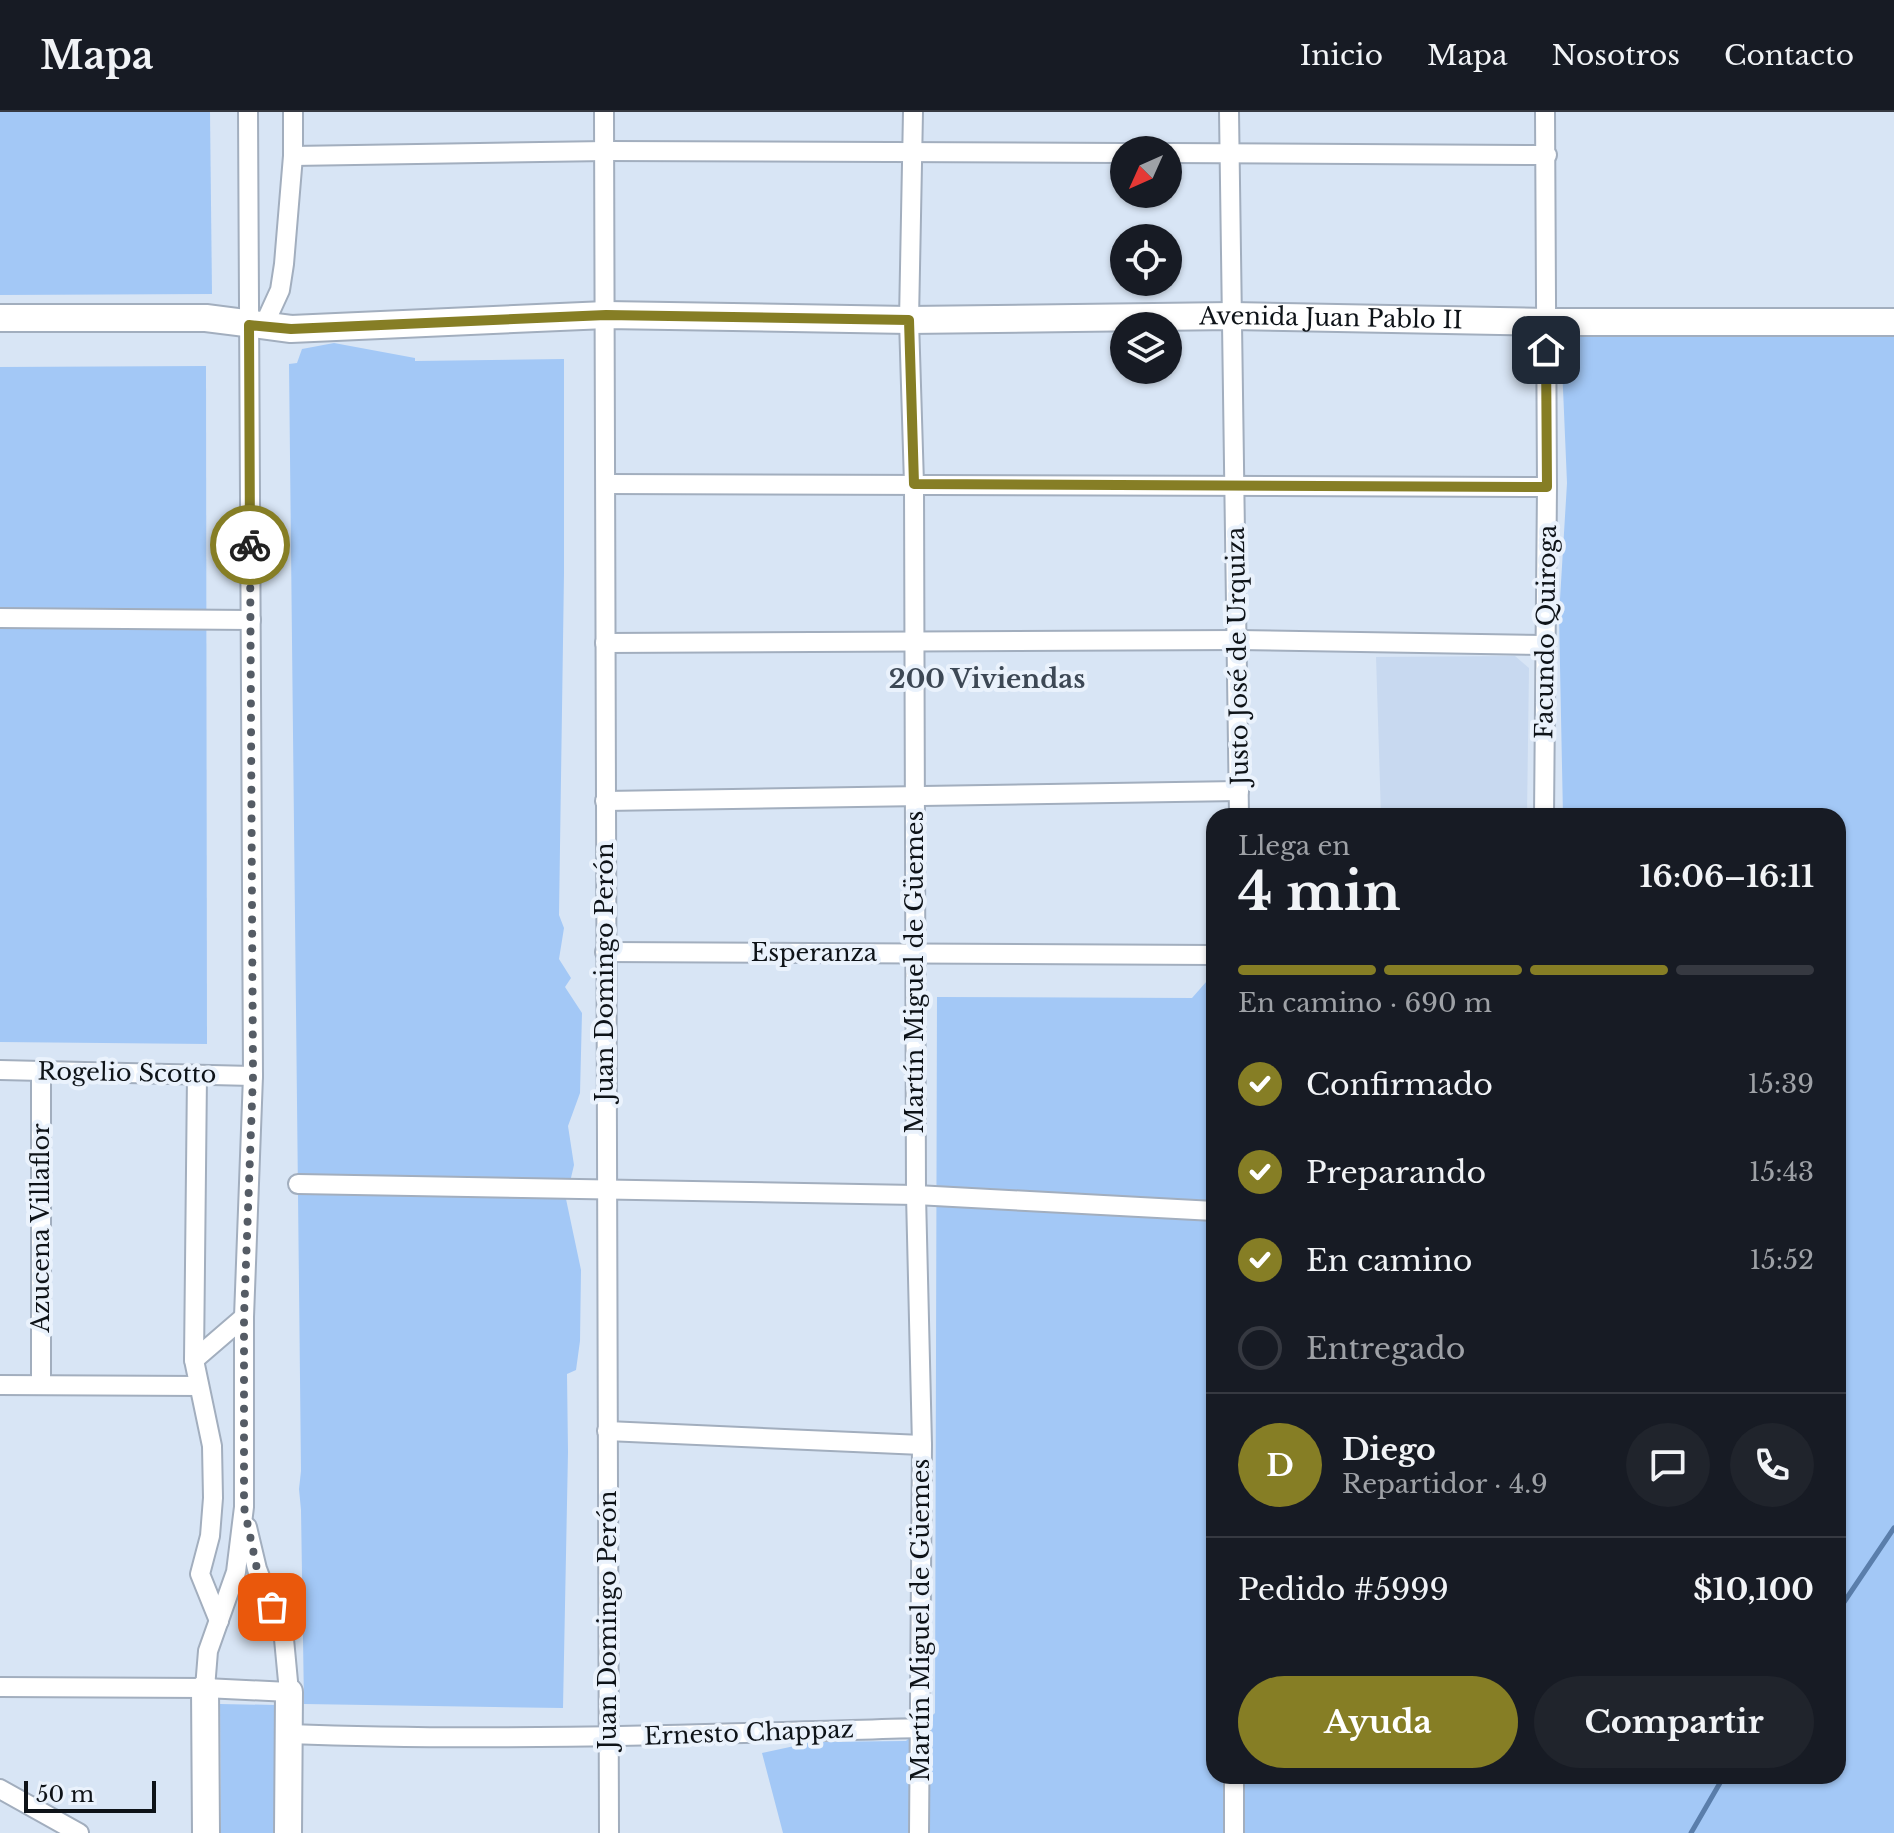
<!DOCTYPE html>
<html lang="es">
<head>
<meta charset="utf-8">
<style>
	body { margin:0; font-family:"Libre Baskerville",serif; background:#20242c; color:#f1f3f6; height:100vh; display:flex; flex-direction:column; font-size:30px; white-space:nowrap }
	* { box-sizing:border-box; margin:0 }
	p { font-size:26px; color:#9ea1a6 }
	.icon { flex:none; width:44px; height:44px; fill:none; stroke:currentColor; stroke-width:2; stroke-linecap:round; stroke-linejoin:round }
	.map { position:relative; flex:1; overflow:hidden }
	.details { position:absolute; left:1206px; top:696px; width:640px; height:976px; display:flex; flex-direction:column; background:#171b24; border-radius:24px; box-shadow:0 2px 6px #0004 }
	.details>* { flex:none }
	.needle { width:52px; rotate:225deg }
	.buttons { position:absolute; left:1110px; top:24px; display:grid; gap:16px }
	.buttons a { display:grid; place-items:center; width:72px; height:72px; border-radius:50%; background:#171b24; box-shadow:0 2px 6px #0004; font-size:40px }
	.scale { position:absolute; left:24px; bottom:20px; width:132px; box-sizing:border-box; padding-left:8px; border:4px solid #0e1318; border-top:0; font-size:22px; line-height:28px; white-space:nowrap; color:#0e1318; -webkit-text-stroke:6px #eaf2fc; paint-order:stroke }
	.pin { position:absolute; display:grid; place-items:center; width:68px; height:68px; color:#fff; margin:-34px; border-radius:16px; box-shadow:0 4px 12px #0006 }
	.courier { position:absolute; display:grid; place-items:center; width:80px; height:80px; margin:-40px; border:6px solid #867e25; border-radius:50%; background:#fff; color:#222; box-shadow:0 2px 10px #0007 }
	.head em { font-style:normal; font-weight:700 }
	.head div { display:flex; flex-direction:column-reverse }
	.head { display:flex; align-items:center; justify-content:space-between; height:136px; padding:0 32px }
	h1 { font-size:52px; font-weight:700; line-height:60px }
	.bar { display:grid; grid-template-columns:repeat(4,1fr); gap:12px 8px; align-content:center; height:96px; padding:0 32px }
	.bar i { height:10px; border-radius:6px; background:#363941 }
	.bar .current { background:#867e25 }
	.bar p { grid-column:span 4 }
	.line { display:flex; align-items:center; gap:20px; padding:0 32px; border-top:2px solid #363941 }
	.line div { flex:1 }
	.round { display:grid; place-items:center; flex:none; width:84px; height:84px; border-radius:42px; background:#20242c }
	ol { padding:0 32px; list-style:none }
	li { display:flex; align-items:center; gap:24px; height:88px }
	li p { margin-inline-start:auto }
	li .icon { padding:8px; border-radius:50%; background:#867e25; color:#fff; stroke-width:4 }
	li:last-child { color:#9ea1a6 }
	li i { width:44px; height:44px; border:4px solid #363941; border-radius:50% }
	.button { display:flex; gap:16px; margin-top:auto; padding:16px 32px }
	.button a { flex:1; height:92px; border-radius:48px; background:#867e25; color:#fff; font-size:32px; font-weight:700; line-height:92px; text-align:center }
	.button a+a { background:#20242c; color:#f1f3f6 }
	header { display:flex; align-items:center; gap:48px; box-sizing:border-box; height:112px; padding:0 40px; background:#171b24; border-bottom:2px solid #363941 }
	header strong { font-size:38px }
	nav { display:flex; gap:44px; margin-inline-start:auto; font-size:28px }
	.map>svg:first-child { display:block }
	.built { fill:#c8d9f0 }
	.green { fill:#a3c8f6 }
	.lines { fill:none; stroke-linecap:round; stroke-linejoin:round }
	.stream { stroke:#5a7eab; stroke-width:5 }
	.street-casing { stroke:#a2aebe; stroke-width:22 }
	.secondary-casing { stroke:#a2aebe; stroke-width:30 }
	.street { stroke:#fff; stroke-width:18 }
	.secondary { stroke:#fff; stroke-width:26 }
	.done { stroke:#555c65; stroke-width:8; stroke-dasharray:0 14.4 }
	.route { stroke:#867e25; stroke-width:10 }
	.labels { text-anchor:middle; stroke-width:8; stroke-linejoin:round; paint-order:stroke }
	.street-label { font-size:24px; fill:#0e1318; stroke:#eaf2fc }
	.neighbourhood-label { font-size:26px; font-weight:bold; fill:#3d4855; stroke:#eaf2fc }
</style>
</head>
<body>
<header>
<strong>Mapa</strong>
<nav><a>Inicio</a><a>Mapa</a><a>Nosotros</a><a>Contacto</a></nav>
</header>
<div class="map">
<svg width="1894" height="1721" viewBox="0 0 1894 1721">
	<rect width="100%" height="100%" fill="#d8e5f5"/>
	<path class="built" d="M 1515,544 L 1529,556 L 1527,704 L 1381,704 L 1376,545 Z"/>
	<g class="green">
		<path d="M 0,0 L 210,0 L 212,182 L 0,183 Z"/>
		<path d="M 1574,217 L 1894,219 L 1894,1721 L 783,1721 L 762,1641 L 813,1630 L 906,1629 L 935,1601 L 937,885 L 1192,886 L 1214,861 L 1214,1664 L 1838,1664 L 1838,704 L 1563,704 L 1559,504 L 1567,371 L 1561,230 Z"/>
		<path d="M 334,231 L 415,246 L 415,249 L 564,247 L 564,461 L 559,803 L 564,816 L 559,847 L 571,866 L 565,875 L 582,901 L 580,981 L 568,1014 L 574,1053 L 566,1087 L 581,1158 L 580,1229 L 576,1258 L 567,1262 L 568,1340 L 563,1596 L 304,1592 L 301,1398 L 299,1377 L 301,1359 L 289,252 L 297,251 L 302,237 Z"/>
		<path d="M 206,254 L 207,932 L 0,930 L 0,255 Z"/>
		<path d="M 220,1592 L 276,1593 L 275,1721 L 221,1721 Z"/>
	</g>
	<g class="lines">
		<g class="stream">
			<path d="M 1838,1499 L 1894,1416"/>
			<path d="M 1691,1721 L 1724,1664"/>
		</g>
		<defs>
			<g id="street">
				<path d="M 604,0 L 609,1721"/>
				<path d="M 913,0 L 909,208 L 914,372 L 916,1083 L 922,1333 L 919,1721"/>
				<path d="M 1229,0 L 1239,704"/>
				<path d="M 1168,41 L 1547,43"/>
				<path d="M 293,44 L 606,39 L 1124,41"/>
				<path d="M 264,213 L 280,178 L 284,152 L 293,44 L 293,0"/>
				<path d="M 606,372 L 1547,375"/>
				<path d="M 0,506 L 251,508"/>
				<path d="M 605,531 L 1237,528 L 1546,533"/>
				<path d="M 605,689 L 1239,679"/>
				<path d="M 1544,704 L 1547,375 L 1545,0"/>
				<path d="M 605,840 L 1214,843"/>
				<path d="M 0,958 L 253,964"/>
				<path d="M 197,963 L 194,1248 L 212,1334 L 213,1386 L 210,1424 L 200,1462 L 219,1509"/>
				<path d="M 298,1072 L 916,1083 L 1214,1099"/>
				<path d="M 194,1248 L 244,1205"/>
				<path d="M 0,1273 L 199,1274"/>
				<path d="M 41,1273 L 41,959"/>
				<path d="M 607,1319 L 922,1333"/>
				<path d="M 0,1575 L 205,1576 L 289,1580 L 284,1527 L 257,1457 L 247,1415"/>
				<path d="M 205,1576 L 208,1539 L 236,1460 L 244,1395 L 244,1205 L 253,964 L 248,0"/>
				<path d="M 289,1622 C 499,1630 710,1622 920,1616"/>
				<path d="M 0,1677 L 79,1721"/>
				<path d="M 1234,1721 L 1234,1664"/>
			</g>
			<g id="secondary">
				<path id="s1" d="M 0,206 L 206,206 L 291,217 L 606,203 L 909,208 L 1232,204 L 1546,210 L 1894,210"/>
				<path d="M 205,1576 L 206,1721"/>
				<path d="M 288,1721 L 289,1580"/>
			</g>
		</defs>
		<use href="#street" class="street-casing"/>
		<use href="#secondary" class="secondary-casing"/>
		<use href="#street" class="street"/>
		<use href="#secondary" class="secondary"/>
	</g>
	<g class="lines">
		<path class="done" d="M 250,433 L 253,964 L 244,1205 L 244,1395 L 257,1457 L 272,1495"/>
		<path class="route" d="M 250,433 L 249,213 L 291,217 L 606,203 L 909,208 L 914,372 L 1547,375 L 1546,238"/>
	</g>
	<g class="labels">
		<g class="street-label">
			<text dy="8" stroke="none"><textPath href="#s1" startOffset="1332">Avenida Juan Pablo II</textPath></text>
			<text transform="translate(1546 520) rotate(-89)" y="8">Facundo Quiroga</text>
			<text transform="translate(1238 544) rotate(-91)" y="8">Justo José de Urquiza</text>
			<text x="814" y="849">Esperanza</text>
			<text transform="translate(605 860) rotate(-90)" y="8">Juan Domingo Perón</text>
			<text transform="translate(915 860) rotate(-90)" y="8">Martín Miguel de Güemes</text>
			<text transform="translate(127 961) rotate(1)" y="8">Rogelio Scotto</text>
			<text transform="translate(41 1116) rotate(-90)" y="8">Azucena Villaflor</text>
			<text transform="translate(608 1508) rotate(-90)" y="8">Juan Domingo Perón</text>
			<text transform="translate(921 1508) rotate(-90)" y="8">Martín Miguel de Güemes</text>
			<text transform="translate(749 1621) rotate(-2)" y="8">Ernesto Chappaz</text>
		</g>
		<g class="neighbourhood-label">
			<text x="987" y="576">200 Viviendas</text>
		</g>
	</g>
</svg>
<div class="buttons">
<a><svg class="needle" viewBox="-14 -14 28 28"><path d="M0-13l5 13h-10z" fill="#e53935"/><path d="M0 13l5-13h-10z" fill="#9ea1a6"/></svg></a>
<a><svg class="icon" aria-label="locate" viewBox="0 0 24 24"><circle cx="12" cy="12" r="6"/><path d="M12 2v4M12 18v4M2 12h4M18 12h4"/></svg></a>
<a><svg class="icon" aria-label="layers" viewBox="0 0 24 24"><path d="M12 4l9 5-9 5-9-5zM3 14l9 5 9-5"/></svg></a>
</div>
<div class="scale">50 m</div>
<div class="pin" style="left:272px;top:1495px;background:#ea580c"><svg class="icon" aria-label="bag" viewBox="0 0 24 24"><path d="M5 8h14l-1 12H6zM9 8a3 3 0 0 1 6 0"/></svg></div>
<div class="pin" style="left:1546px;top:238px;background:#1f2937"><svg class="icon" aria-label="home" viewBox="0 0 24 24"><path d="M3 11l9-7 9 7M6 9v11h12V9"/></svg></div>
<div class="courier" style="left:250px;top:433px"><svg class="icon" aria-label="bike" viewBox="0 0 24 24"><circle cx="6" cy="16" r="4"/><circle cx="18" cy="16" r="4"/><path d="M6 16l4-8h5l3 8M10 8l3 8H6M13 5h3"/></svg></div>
<section class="details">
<div class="head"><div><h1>4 min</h1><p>Llega en</p></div><em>16:06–16:11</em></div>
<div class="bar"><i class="current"></i><i class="current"></i><i class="current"></i><i></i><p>En camino · 690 m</p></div>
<ol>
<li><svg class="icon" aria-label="check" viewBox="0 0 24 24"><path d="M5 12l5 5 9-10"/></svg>Confirmado<p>15:39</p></li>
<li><svg class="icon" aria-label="check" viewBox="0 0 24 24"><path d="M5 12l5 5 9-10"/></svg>Preparando<p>15:43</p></li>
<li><svg class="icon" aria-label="check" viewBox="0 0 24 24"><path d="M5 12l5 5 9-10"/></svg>En camino<p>15:52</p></li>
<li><i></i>Entregado</li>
</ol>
<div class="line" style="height:144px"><b class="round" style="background:#867e25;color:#fff">D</b><div><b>Diego</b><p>Repartidor · 4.9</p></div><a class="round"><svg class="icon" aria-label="chat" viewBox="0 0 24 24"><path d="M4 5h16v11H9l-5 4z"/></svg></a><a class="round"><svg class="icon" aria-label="phone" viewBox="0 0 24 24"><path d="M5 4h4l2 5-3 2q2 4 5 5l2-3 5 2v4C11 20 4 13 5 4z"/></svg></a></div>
<div class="line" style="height:104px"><div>Pedido #5999</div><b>$10,100</b></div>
<div class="button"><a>Ayuda</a><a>Compartir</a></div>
</section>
</div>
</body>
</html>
